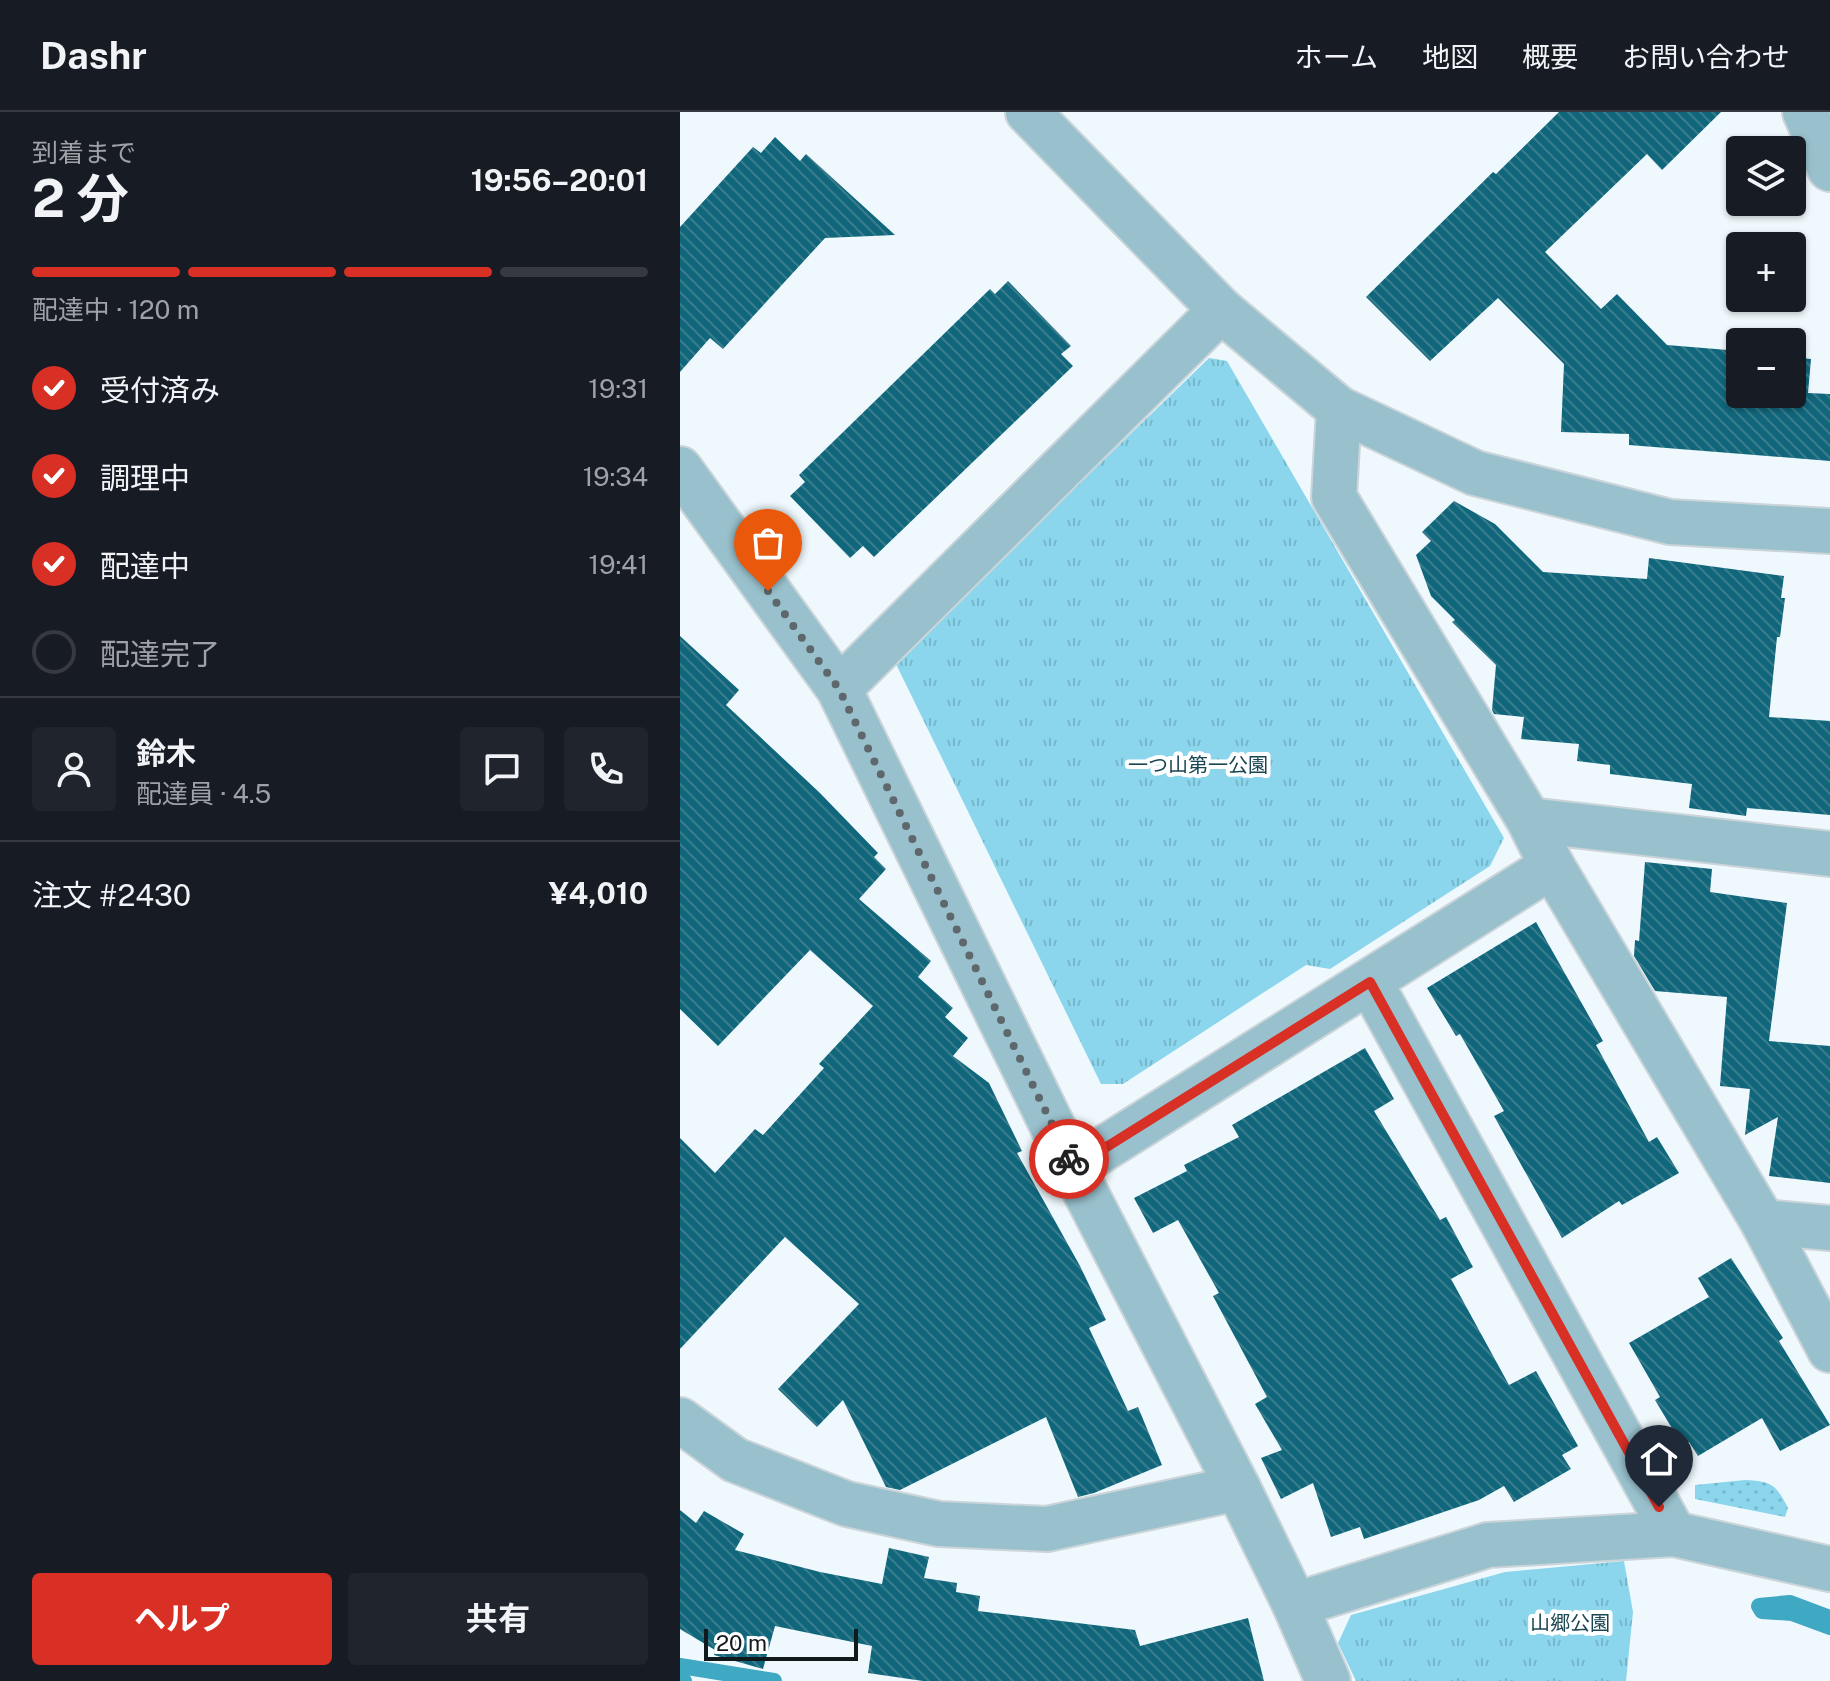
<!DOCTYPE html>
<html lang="ja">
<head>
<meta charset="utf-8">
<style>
	body { margin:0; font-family:"Public Sans","Noto Sans JP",sans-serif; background:#20242c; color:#f1f3f6; height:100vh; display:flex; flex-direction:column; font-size:30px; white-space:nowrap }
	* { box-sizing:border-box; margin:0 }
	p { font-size:26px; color:#9ea1a6 }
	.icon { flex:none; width:44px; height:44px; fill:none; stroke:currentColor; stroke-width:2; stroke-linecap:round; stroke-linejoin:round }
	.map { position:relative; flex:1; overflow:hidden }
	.panel { display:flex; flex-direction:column; background:#171b24; width:680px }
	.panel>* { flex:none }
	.fabs { position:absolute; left:1046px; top:24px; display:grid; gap:16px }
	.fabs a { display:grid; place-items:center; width:80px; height:80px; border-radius:8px; background:#171b24; box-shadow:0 2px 6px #0004; font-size:40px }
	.scale { position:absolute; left:24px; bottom:20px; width:154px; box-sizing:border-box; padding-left:8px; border:4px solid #10191c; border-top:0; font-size:22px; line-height:28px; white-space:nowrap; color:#10191c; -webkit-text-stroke:6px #fff; paint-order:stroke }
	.pin { position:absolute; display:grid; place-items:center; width:68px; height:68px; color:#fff; margin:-82px -34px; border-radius:50% 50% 50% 0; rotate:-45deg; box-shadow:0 0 8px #0007 }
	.pin .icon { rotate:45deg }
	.courier { position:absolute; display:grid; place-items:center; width:80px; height:80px; margin:-40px; border:6px solid #d93025; border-radius:50%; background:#fff; color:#222; box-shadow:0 2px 10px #0007 }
	.summary em { font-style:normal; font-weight:700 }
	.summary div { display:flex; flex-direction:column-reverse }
	.summary { display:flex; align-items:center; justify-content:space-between; height:136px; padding:0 32px }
	h1 { font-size:52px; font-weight:700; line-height:60px }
	.bar { display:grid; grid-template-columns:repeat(4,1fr); gap:12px 8px; align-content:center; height:96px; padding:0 32px }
	.bar i { height:10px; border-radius:6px; background:#363941 }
	.bar .current { background:#d93025 }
	.bar p { grid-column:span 4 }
	.line { display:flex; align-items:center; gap:20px; padding:0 32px; border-top:2px solid #363941 }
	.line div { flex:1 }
	.round { display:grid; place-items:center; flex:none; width:84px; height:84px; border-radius:8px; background:#20242c }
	ol { padding:0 32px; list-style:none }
	li { display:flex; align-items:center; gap:24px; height:88px }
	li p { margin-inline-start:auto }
	li .icon { padding:8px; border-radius:50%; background:#d93025; color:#fff; stroke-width:4 }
	li:last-child { color:#9ea1a6 }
	li i { width:44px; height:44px; border:4px solid #363941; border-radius:50% }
	.cta { display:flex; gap:16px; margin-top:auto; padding:16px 32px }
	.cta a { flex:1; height:92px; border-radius:8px; background:#d93025; color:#fff; font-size:32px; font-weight:700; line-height:92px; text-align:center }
	.cta a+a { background:#20242c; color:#f1f3f6 }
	header { display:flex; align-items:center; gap:48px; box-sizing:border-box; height:112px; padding:0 40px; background:#171b24; border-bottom:2px solid #363941 }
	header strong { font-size:38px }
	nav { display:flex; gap:44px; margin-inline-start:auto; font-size:28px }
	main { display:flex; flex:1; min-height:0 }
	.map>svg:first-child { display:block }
	.grass { fill:url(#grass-dots) }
	.park { fill:url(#park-tufts) }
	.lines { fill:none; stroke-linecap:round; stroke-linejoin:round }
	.stream { stroke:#3fa8c3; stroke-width:16 }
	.building { fill:url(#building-back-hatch) }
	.minor-casing { stroke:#cbd5d9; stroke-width:48 }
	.tertiary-casing { stroke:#cbd5d9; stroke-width:48 }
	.minor { stroke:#99c1cd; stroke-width:44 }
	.tertiary { stroke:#99c1cd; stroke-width:44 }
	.done { stroke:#5e676b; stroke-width:8; stroke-dasharray:0 14.4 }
	.route { stroke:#d93025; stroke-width:10 }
	.labels { text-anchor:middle; stroke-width:8; stroke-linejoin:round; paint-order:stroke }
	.park-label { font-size:20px; fill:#194652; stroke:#fff }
</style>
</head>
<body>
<header>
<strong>Dashr</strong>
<nav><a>ホーム</a><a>地図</a><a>概要</a><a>お問い合わせ</a></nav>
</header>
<main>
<section class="panel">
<div class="summary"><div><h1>2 分</h1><p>到着まで</p></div><em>19:56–20:01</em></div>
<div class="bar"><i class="current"></i><i class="current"></i><i class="current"></i><i></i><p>配達中 · 120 m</p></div>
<ol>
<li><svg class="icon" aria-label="check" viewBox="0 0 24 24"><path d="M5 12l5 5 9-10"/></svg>受付済み<p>19:31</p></li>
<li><svg class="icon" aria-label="check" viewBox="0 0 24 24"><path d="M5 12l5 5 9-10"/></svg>調理中<p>19:34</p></li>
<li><svg class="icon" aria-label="check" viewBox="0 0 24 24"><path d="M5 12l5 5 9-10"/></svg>配達中<p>19:41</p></li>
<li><i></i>配達完了</li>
</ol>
<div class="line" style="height:144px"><a class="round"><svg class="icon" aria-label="person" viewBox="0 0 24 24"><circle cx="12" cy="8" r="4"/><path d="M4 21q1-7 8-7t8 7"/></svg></a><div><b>鈴木</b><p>配達員 · 4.5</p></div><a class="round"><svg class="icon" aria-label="chat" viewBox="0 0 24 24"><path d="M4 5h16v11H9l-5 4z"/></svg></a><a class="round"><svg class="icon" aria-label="phone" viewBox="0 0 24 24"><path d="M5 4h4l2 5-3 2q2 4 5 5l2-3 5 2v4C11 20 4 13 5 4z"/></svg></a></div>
<div class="line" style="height:104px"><div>注文 #2430</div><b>¥4,010</b></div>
<div class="cta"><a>ヘルプ</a><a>共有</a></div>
</section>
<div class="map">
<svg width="1150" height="1569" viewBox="0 0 1150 1569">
	<defs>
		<pattern id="grass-dots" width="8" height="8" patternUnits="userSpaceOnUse" patternTransform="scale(2)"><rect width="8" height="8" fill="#8bd6ec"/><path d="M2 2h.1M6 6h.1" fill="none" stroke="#77b7ca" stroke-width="1.8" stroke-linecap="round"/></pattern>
		<pattern id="park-tufts" width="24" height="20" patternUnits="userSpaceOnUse" patternTransform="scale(2)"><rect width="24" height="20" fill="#8bd6ec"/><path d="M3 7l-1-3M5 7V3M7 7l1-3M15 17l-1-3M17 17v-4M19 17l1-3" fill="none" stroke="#77b7ca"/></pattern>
		<pattern id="building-back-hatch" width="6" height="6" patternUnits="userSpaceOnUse" patternTransform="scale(2)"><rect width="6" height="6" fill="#10677c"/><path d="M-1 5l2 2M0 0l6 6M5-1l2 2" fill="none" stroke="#3a7c8c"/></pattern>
	</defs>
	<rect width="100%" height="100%" fill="#eff9fd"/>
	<path class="grass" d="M 1065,1368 C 1092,1369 1096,1373 1108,1396 L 1105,1405 L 1015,1387 L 1015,1373 Z"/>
	<g class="park">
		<path d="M 529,246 L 547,249 L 824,726 L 810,754 L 650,857 L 626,853 L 443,972 L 421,972 L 215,550 Z"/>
		<path d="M 944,1449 L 953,1500 L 946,1569 L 676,1569 L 658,1531 L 671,1503 L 825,1460 Z"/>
	</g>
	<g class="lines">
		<g class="stream">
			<path d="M 1150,1506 L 1110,1491 L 1079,1494 L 1082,1499 L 1112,1501 L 1150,1515"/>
			<path d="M 0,1554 L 94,1569"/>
			<path d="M 0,1567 L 4,1569"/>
		</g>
	</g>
	<g class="building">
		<path d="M 879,0 L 1041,0 L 982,58 L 967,42 L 865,140 L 921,197 L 937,182 L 987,233 L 1060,239 L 1060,282 L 1112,282 L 1112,245 L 1131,247 L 1128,281 L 1150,282 L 1150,349 L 949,333 L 949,322 L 881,320 L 884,252 L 818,186 L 750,249 L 686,185 L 813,60 L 816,62 Z"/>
		<path d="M 95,25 L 120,49 L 126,42 L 215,123 L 145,126 L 43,237 L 30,226 L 0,260 L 0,115 L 73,35 L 81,41 Z"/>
		<path d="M 328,169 L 391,234 L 381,242 L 393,254 L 194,445 L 183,434 L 170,446 L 110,384 L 125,370 L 119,363 L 310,177 L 315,182 Z"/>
		<path d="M 774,389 L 815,412 L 863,460 L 967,467 L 969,446 L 1104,464 L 1101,486 L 1105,486 L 1100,525 L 1097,525 L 1089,605 L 1150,609 L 1150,703 L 1067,696 L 1066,704 L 1009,696 L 1012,672 L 930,662 L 930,653 L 897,649 L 899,632 L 841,627 L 844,605 L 814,602 L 812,598 L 816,553 L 772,510 L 775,508 L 751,484 L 736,443 L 751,429 L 742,420 Z"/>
		<path d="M 0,524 L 59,578 L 46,593 L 140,681 L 198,741 L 194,745 L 206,757 L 179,787 L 251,849 L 238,865 L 273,896 L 265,905 L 288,926 L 273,944 L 309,971 L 342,1039 L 337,1041 L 400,1154 L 426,1208 L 409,1216 L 448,1299 L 458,1295 L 482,1353 L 414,1381 L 398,1385 L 366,1305 L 220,1378 L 206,1375 L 163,1288 L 137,1315 L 98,1277 L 179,1192 L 105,1125 L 0,1237 L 0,1026 L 35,1061 L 75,1017 L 83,1023 L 144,956 L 139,952 L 193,894 L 130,838 L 38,934 L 0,897 Z"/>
		<path d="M 965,750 L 1032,757 L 1030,780 L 1107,791 L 1089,929 L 1150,934 L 1150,1071 L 1089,1064 L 1098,1005 L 1065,1023 L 1070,977 L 1040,974 L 1047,885 L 975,879 L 954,844 L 955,828 L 959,829 Z"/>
		<path d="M 856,810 L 923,929 L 916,933 L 969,1030 L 977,1025 L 999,1061 L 942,1093 L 939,1089 L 882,1126 L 814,1004 L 824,999 L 780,922 L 776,924 L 747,876 Z"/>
		<path d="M 685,936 L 714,987 L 694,999 L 760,1108 L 766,1105 L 793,1155 L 771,1167 L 829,1273 L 856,1259 L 898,1334 L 882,1343 L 891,1357 L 834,1390 L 824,1374 L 799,1388 L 684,1427 L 680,1415 L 651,1425 L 633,1371 L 601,1387 L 581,1346 L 602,1338 L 575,1292 L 587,1285 L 533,1184 L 539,1181 L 498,1108 L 473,1121 L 454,1086 L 507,1059 L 504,1053 L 559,1025 L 552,1013 Z"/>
		<path d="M 1051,1146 L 1103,1226 L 1099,1229 L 1150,1313 L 1100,1339 L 1082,1306 L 1018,1344 L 1009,1330 L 1002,1333 L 975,1288 L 980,1285 L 949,1231 L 1029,1185 L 1018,1166 Z"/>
		<path d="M 0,1398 L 16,1411 L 24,1399 L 64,1422 L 55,1438 L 140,1460 L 202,1472 L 209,1436 L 249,1445 L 244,1466 L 277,1471 L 276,1480 L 300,1484 L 298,1499 L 455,1518 L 460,1534 L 568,1506 L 584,1569 L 243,1569 L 188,1561 L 192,1534 L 95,1514 L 83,1557 L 34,1543 L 35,1538 L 0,1517 Z"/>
	</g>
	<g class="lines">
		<defs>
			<g id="minor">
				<path d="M 1125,0 L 1150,57"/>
				<path d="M 659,297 L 654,385 L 849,708 L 872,754 L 1083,1110 L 1150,1238"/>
				<path d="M 0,357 L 159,577 L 393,1056 L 558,1376 L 615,1493 L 648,1569"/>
				<path d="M 159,577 L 541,198"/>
				<path d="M 849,708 L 1150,742"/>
				<path d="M 690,870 L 994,1422"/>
				<path d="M 393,1056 L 872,754"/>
				<path d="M 1083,1110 L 1150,1116"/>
				<path d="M 0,1308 L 55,1348 L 167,1392 L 259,1412 L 367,1417 L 558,1376"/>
				<path d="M 615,1493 L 808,1433 L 994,1422 L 1150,1457"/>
			</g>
			<path id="tertiary" d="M 348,0 L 541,198 L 659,297 L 795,361 L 990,410 L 1150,419"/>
		</defs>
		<use href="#minor" class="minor-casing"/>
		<use href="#tertiary" class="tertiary-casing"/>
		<use href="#minor" class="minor"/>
		<use href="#tertiary" class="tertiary"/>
	</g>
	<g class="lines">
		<path class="done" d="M 88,479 L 159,577 L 389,1047"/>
		<path class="route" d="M 389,1047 L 393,1056 L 690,870 L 979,1395"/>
	</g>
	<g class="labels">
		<g class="park-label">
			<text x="518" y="660">一つ山第一公園</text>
			<text x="890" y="1518">山郷公園</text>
		</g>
	</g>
</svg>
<div class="fabs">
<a><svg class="icon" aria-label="layers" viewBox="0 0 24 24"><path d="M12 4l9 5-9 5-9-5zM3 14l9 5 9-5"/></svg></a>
<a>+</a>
<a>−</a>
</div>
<div class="scale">20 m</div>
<div class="pin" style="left:88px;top:479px;background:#ea580c"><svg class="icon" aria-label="bag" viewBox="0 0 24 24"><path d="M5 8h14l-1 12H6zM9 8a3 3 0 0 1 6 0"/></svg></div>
<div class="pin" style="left:979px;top:1395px;background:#1f2937"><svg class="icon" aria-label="home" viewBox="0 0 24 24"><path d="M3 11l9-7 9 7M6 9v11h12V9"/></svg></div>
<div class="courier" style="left:389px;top:1047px"><svg class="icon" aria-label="bike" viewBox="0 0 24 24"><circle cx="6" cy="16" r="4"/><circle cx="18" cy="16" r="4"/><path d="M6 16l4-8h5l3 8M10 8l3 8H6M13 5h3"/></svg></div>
</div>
</main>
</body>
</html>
